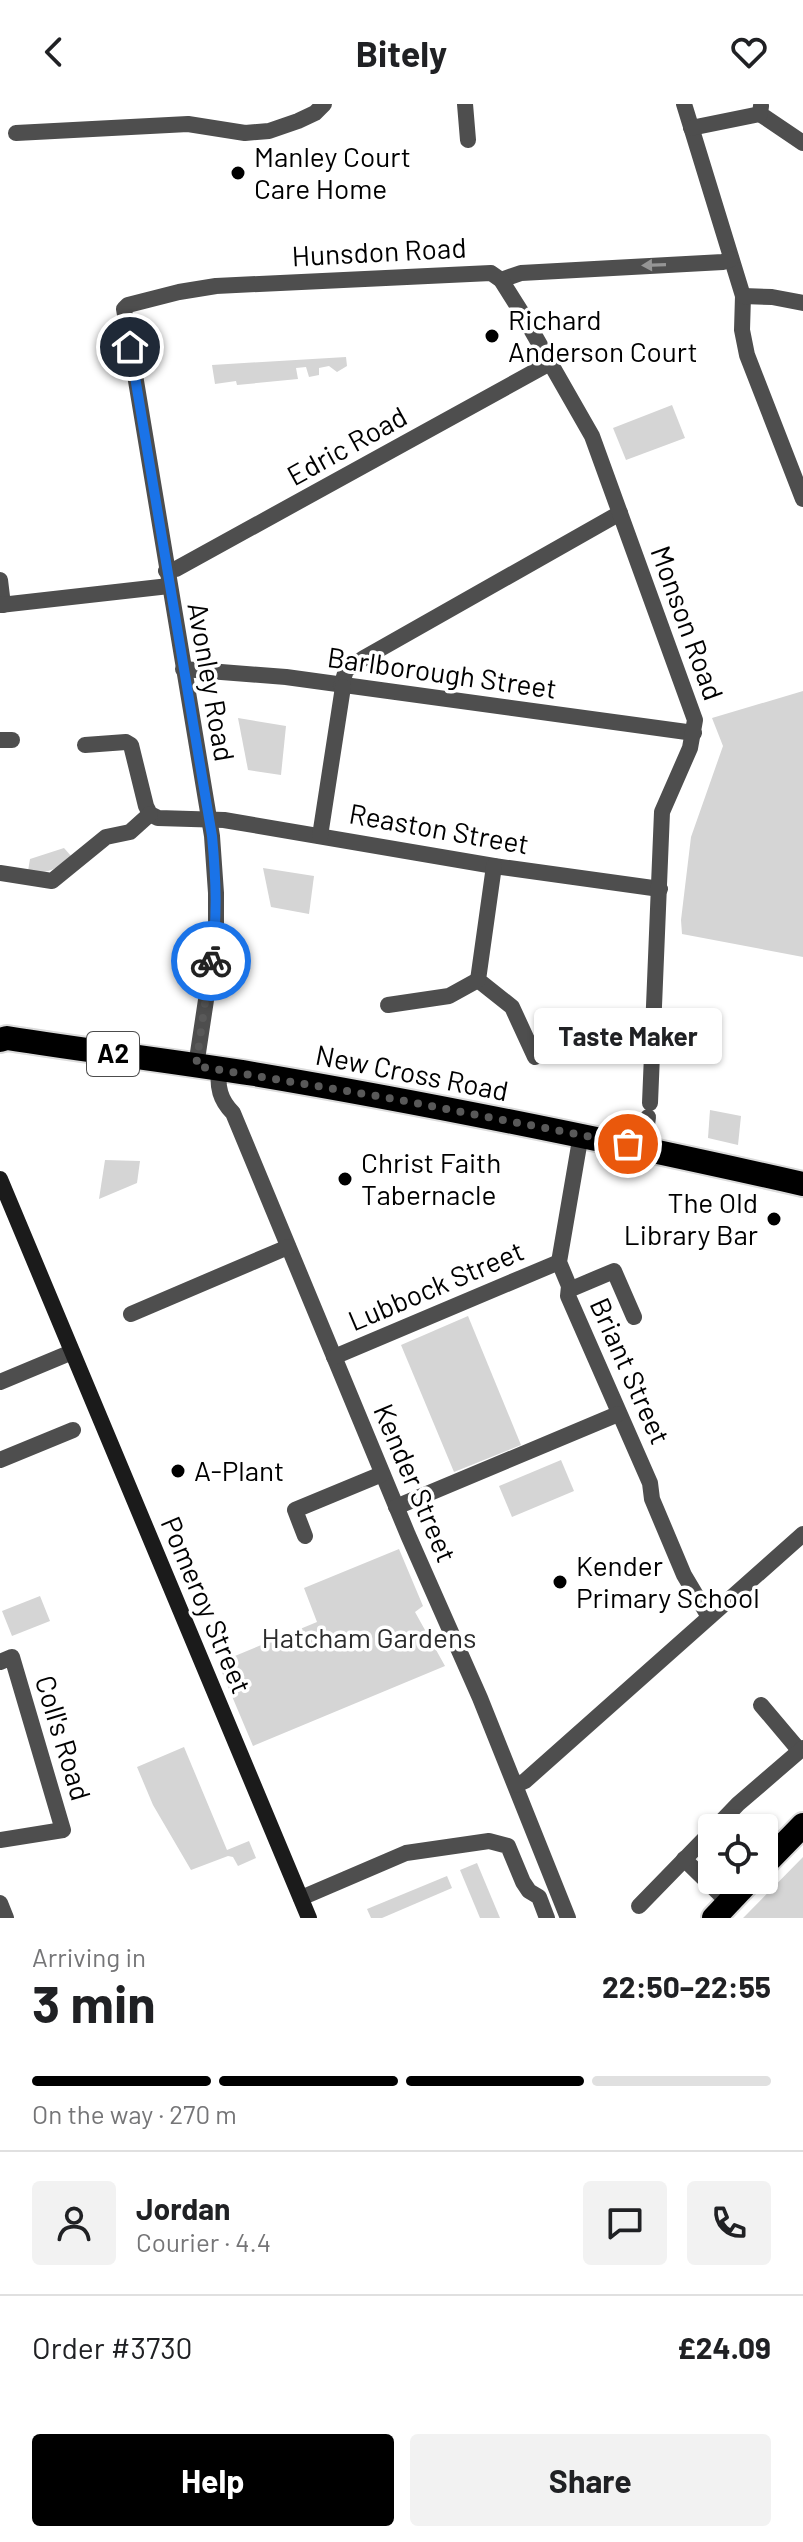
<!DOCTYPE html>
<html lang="en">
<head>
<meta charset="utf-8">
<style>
	body { margin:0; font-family:Barlow,sans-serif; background:#f2f2f2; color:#202124; height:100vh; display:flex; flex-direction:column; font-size:30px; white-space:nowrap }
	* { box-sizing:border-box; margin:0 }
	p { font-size:26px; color:#757577 }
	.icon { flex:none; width:44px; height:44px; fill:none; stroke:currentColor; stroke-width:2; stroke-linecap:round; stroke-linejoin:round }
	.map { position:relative; height:1814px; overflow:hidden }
	.drawer { display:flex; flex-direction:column; background:#fff; flex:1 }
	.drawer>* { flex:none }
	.fabs { position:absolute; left:698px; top:1710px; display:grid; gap:16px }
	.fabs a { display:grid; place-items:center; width:80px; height:80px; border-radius:8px; background:#fff; box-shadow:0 2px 6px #0004; font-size:40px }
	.pin { position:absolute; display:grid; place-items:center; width:68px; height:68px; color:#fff; margin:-34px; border:4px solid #fff; border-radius:50%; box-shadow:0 2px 8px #0007 }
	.courier { position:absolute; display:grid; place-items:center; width:80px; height:80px; margin:-40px; border:6px solid #1a73e8; border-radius:50%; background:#fff; color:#222; box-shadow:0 2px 10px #0007 }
	.bubble { position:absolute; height:56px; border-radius:8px; background:#fff; box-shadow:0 2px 6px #0004; font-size:26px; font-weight:700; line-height:56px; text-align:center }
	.summary em { font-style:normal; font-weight:700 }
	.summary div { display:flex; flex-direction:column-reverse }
	.summary { display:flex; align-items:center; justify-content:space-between; height:136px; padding:0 32px }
	h1 { font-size:52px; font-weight:700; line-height:60px }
	.bar { display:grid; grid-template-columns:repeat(4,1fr); gap:12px 8px; align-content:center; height:96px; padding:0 32px }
	.bar i { height:10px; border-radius:6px; background:#e0e0e0 }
	.bar .current { background:#000 }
	.bar p { grid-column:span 4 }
	.line { display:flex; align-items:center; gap:20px; padding:0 32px; border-top:2px solid #e0e0e0 }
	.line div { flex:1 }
	.round { display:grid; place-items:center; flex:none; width:84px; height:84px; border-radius:8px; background:#f2f2f2 }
	.cta { display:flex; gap:16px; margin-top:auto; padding:16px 32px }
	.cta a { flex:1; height:92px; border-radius:8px; background:#000; color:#fff; font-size:32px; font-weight:700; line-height:92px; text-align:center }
	.cta a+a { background:#f2f2f2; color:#202124 }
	header { display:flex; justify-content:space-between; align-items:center; height:104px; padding:0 32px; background:#fff; font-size:36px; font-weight:700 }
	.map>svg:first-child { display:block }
	.green { fill:#d5d5d5 }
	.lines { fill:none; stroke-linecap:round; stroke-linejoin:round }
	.highway-casing { stroke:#dbdbdb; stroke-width:28 }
	.street { stroke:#4e4e4e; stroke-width:16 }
	.secondary { stroke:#1b1b1b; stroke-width:16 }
	.highway { stroke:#000; stroke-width:24 }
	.oneway { fill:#959595 }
	.done { stroke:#595959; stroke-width:8; stroke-dasharray:0 14.4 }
	.route { stroke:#1a73e8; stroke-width:10 }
	.poi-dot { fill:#000; stroke:#fff; stroke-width:3 }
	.labels { text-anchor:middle; stroke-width:7; stroke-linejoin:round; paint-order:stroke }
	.shield { fill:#fff; stroke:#4c4c4c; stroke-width:2 }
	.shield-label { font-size:26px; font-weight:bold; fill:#000 }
	.poi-label { font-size:28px; fill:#000; stroke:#fff; text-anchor:start }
	.street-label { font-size:28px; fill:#000; stroke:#fff }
	.park-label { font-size:28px; fill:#2c2c2c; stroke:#fff }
</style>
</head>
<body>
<header><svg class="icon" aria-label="back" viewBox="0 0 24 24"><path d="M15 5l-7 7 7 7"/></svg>Bitely<svg class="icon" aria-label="heart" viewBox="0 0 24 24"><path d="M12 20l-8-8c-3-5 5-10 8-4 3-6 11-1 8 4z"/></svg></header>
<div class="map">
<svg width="803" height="1814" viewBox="0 0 803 1814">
	<rect width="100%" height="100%" fill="#fff"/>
	<g class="green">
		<path d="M 346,253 L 347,262 L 337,268 L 329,262 L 319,264 L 319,271 L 309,273 L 306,263 L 296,264 L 298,275 L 237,281 L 236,277 L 215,280 L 212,261 Z"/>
		<path d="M 672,301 L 685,334 L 626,356 L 613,324 Z"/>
		<path d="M 803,587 L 803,853 L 682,830 L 681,816 L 691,733 L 723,642 L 712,614 Z"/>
		<path d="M 238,614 L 286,622 L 281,671 L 248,666 Z"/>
		<path d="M 64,744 L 71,752 C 54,766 51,770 28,767 L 30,755 Z"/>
		<path d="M 263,764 L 314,772 L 309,810 L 271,803 Z"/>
		<path d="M 710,1006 L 741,1012 L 738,1041 L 708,1034 Z"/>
		<path d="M 105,1056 L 140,1057 L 137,1079 L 99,1095 Z"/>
		<path d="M 468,1212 L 521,1341 L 454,1368 L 401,1241 Z"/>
		<path d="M 561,1356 L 574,1387 L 512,1413 L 499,1382 Z"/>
		<path d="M 399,1445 L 423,1502 L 415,1508 L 445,1562 L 253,1642 L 218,1559 L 317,1518 L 304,1484 Z"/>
		<path d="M 40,1492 L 50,1517 L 12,1532 L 2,1507 Z"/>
		<path d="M 184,1643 L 227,1746 L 249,1737 L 256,1754 L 238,1762 L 233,1753 L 228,1752 L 191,1766 L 153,1701 L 137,1663 Z"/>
		<path d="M 803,1753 L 803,1814 L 743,1814 L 749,1808 Z"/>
		<path d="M 477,1759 L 500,1814 L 480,1814 L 460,1766 Z"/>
		<path d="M 447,1772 L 452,1784 L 382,1814 L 371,1814 L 367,1805 Z"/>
	</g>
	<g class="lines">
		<defs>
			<g id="highway">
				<path d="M 0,936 L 7,934 C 89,947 172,957 254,970 C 438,1001 621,1039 803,1080"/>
				<path d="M 764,1761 L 803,1721"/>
				<path d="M 714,1814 L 750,1776"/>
			</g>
		</defs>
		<use href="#highway" class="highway-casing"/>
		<g class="street">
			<path d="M 465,0 L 468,36"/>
			<path d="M 684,0 L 743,192 L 742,226 L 747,251 L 803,395"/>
			<path d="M 761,2 L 760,10 L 803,39"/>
			<path d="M 691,24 L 760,10"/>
			<path d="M 16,29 L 188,20 L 245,29 L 269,27 L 298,17 L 315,9 L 324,0"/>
			<path d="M 501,176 L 521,169 L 723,158 L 731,155"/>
			<path d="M 743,192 L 772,193 L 803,199"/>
			<path d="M 166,467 L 176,465 L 550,259"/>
			<path d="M 0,476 L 3,501"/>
			<path d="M 0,501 L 169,482"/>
			<path d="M 183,565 L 286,573 L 694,629"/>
			<path d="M 341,583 L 346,566 L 364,554 L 620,409"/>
			<path d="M 0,636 L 12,636"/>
			<path d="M 85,641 L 126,638 L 131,641 L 146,702 L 150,710 L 158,714 L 224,716 L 494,762 L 660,785"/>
			<path d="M 320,732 L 343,583"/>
			<path d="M 494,762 L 478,876 L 512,903 L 535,953"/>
			<path d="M 0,769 L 52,777 L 106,733 L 130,728 L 150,710"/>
			<path d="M 388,901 L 449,892 L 478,876"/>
			<path d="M 196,962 L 216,830 L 216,789 L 212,732 L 124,205 L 128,201 L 179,188 L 216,182 L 491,169 L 501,176 L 520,206 L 592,332 L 695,616 L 690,644 L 662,708 L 650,999"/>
			<path d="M 219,965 C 217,983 220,996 233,1009 L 408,1431 L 480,1594 L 568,1814"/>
			<path d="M 581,1030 L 559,1158 L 569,1182 L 568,1192 L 650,1379 L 652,1395 L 684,1471 L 709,1513"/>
			<path d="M 644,1044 L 648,1013"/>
			<path d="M 569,1186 L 614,1167 L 634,1213"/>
			<path d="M 131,1210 L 288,1143"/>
			<path d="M 334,1253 L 559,1158"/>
			<path d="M 0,1278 L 72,1248"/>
			<path d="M 0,1356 L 73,1326"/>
			<path d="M 396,1403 L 618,1310"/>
			<path d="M 305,1432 L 295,1406 L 382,1370"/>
			<path d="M 0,1558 L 12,1553 L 63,1726 L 0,1736"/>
			<path d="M 761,1601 L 799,1646"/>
			<path d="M 516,1681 L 525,1677 L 803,1430"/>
			<path d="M 715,1724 L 738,1700 L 803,1644"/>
			<path d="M 684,1755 L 728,1798"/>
			<path d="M 301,1794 L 406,1749 L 489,1737 L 508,1742 L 523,1778 L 529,1787 L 539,1793 L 547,1814"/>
			<path d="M 0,1799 L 6,1814"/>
			<path d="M 639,1802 L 712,1727"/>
		</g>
		<path class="secondary" d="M 0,1075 L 309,1814"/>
		<use href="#highway" class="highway"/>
	</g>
	<defs><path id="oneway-solid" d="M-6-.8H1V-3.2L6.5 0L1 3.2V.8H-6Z" transform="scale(2)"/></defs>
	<use class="oneway" href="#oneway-solid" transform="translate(654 161) rotate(178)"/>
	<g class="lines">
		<path class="done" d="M 211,857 L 196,962 L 389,994 L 628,1040"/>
		<path class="route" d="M 130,243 L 212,732 C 216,774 218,815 211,857"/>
	</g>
	<g class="poi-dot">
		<circle cx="238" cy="69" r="8"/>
		<circle cx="492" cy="232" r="8"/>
		<circle cx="345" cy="1075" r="8"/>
		<circle cx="774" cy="1115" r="8"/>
		<circle cx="178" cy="1367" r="8"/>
		<circle cx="560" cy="1478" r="8"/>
	</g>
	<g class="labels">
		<rect class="shield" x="87" y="928" width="52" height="44" rx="6"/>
		<g class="shield-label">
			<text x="113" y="959">A2</text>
		</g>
		<g class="poi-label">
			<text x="254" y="63">Manley Court<tspan x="254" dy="32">Care Home</tspan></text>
			<text x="508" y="226">Richard<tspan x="508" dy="32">Anderson Court</tspan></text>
			<text x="361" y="1069">Christ Faith<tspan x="361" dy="32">Tabernacle</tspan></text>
			<text x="758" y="1109" text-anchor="end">The Old<tspan x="758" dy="32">Library Bar</tspan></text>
			<text x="194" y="1377">A-Plant</text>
			<text x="576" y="1472">Kender<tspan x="576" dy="32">Primary School</tspan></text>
		</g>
		<g class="street-label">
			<text transform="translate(379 148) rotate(-3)" y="10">Hunsdon Road</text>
			<text transform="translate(347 342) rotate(-29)" y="10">Edric Road</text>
			<text transform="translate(687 519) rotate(70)" y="10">Monson Road</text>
			<text transform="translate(442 569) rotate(8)" y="10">Barlborough Street</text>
			<text transform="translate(211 578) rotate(80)" y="10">Avonley Road</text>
			<text transform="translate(439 725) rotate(10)" y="10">Reaston Street</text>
			<text transform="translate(412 969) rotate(11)" y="10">New Cross Road</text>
			<text transform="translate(436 1182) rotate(-23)" y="10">Lubbock Street</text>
			<text transform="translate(630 1267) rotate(66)" y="10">Briant Street</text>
			<text transform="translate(415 1379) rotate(67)" y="10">Kender Street</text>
			<text transform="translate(206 1501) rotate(67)" y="10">Pomeroy Street</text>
			<text transform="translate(63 1634) rotate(73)" y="10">Coll's Road</text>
		</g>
		<g class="park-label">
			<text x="369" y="1544">Hatcham Gardens</text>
		</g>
	</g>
</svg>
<div class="fabs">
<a><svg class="icon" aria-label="locate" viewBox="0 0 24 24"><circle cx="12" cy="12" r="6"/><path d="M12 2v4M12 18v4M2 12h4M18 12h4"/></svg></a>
</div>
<div class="pin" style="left:628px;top:1040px;background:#ea580c"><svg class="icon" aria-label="bag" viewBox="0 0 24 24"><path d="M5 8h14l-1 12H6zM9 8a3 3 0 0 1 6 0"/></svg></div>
<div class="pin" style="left:130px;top:243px;background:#1f2937"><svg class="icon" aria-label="home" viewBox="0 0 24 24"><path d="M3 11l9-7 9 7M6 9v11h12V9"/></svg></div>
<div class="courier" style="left:211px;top:857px"><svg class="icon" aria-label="bike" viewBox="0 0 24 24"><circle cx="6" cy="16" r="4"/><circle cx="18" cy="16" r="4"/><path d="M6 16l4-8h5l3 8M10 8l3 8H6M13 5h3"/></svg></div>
<div class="bubble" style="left:534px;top:904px;width:188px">Taste Maker</div>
</div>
<section class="drawer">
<div class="summary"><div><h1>3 min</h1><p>Arriving in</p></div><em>22:50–22:55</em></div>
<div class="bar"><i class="current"></i><i class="current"></i><i class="current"></i><i></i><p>On the way · 270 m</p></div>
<div class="line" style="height:144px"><a class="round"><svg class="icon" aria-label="person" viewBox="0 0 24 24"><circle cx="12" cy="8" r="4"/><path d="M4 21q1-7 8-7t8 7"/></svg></a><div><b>Jordan</b><p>Courier · 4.4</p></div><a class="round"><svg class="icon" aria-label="chat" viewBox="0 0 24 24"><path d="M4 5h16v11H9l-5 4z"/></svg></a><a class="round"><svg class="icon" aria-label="phone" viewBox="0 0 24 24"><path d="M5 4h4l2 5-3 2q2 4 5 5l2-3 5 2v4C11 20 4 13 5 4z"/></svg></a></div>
<div class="line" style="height:104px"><div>Order #3730</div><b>£24.09</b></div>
<div class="cta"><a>Help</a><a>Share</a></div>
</section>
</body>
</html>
